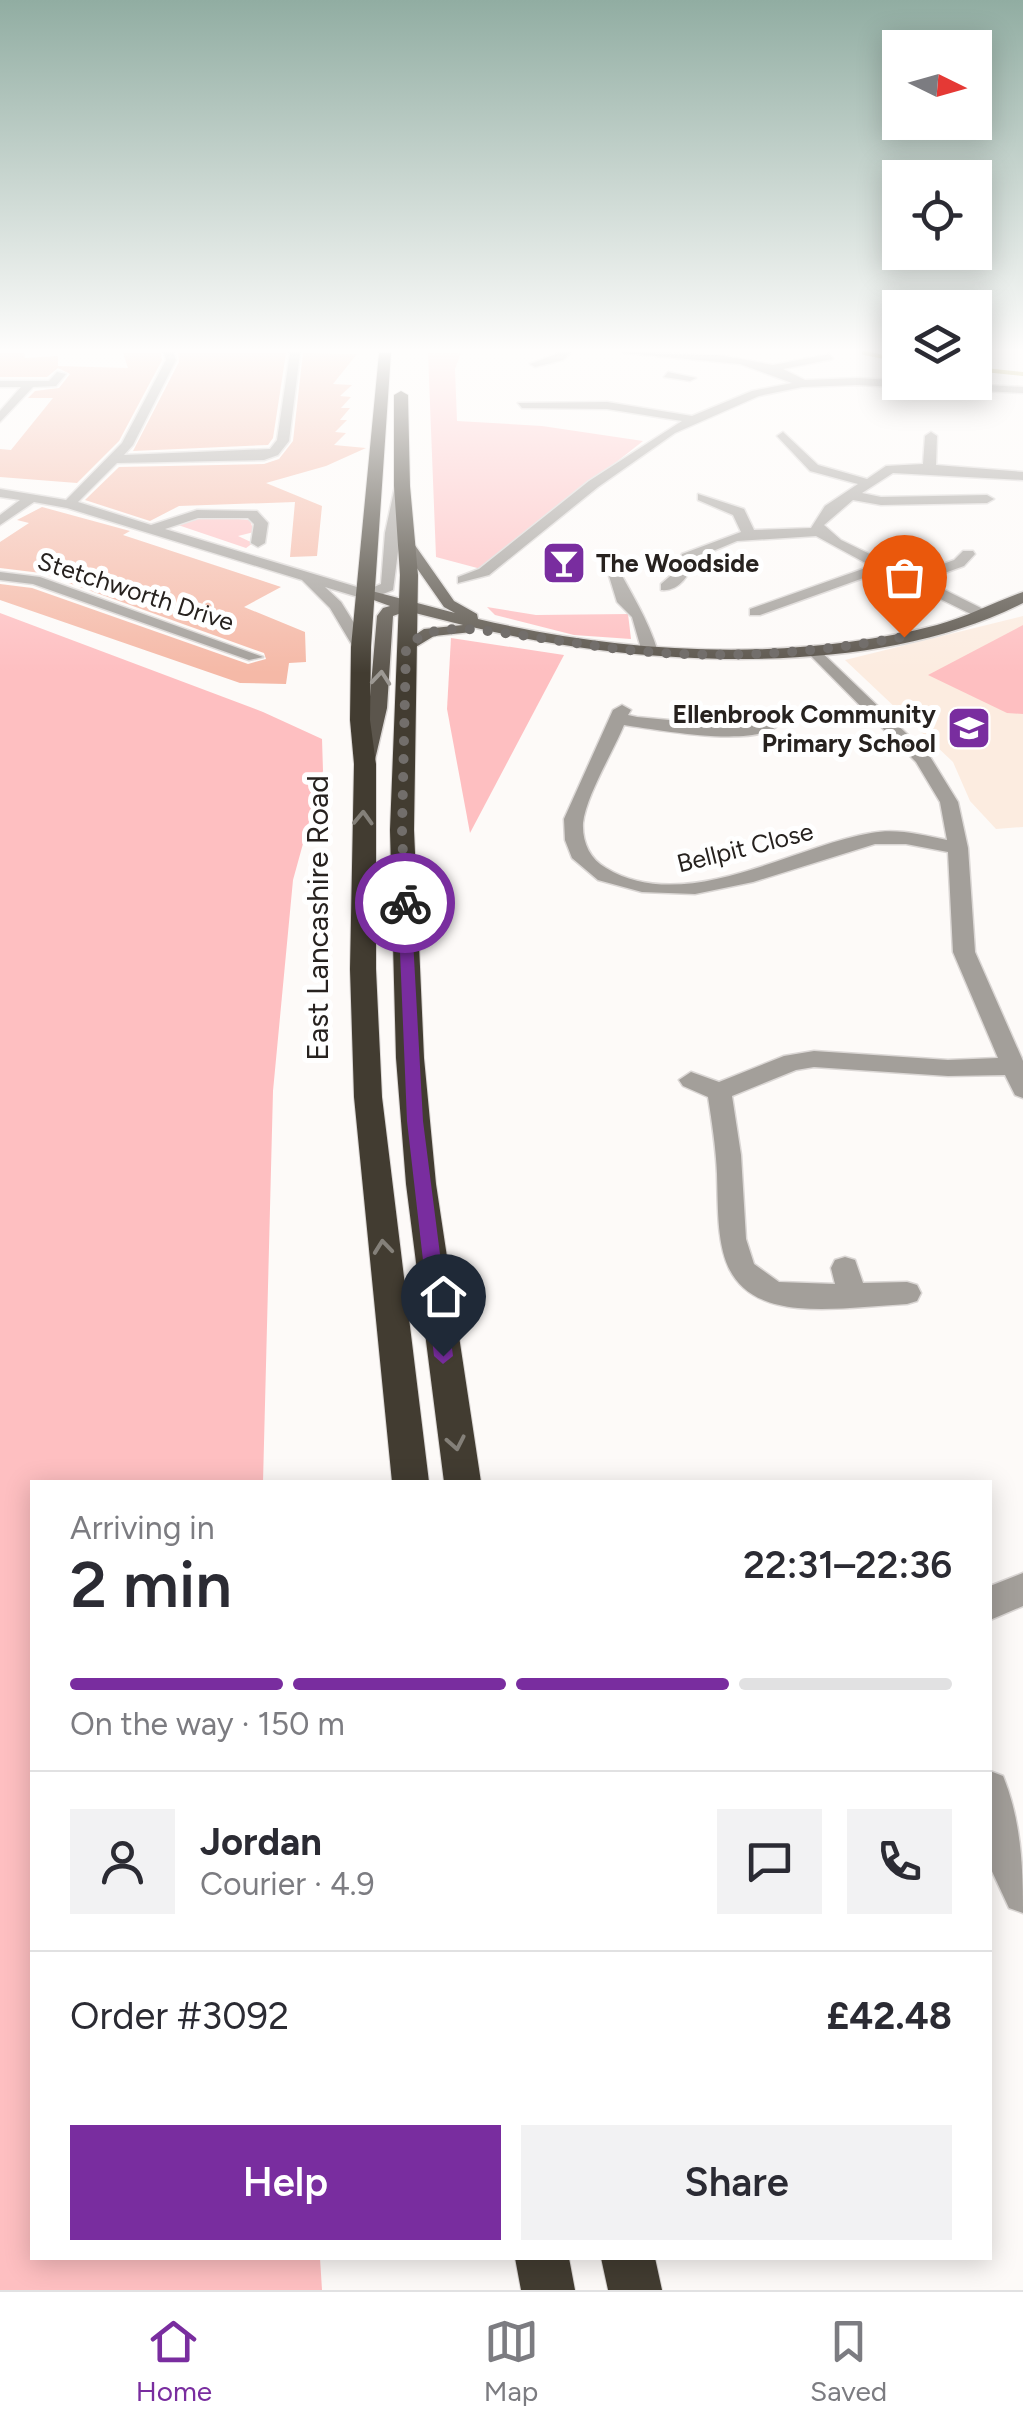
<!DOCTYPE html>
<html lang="en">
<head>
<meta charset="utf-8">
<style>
	body { margin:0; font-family:Figtree,sans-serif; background:#f2f2f3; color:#2b2b33; height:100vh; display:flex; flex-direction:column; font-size:38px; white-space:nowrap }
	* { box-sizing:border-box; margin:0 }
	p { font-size:32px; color:#7c7c81 }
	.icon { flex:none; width:55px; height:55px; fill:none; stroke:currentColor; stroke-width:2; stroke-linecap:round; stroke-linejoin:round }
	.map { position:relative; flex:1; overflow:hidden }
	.sheet { position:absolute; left:30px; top:1480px; width:962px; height:780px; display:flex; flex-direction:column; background:#fff; border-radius:0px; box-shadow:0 5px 25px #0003 }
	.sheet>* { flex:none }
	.needle { width:65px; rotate:95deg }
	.buttons { position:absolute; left:882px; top:30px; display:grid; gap:20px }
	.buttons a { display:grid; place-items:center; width:110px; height:110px; border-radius:0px; background:#fff; box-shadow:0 5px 25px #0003; font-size:50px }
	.pin { position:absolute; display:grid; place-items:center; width:85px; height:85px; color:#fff; margin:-102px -42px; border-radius:50% 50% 50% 0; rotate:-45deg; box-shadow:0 0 10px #0007 }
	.pin .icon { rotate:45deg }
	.courier { position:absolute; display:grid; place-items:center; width:100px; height:100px; margin:-50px; border:8px solid #792d9f; border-radius:50%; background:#fff; color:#222; box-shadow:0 2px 12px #0007 }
	.headline em { font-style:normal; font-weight:600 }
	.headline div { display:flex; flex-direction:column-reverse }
	.headline { display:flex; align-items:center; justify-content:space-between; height:170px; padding:0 40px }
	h1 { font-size:65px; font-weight:600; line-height:75px }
	.bar { display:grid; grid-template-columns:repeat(4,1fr); gap:15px 10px; align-content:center; height:120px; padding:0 40px }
	.bar i { height:12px; border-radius:8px; background:#e1e1e2 }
	.bar .current { background:#792d9f }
	.bar p { grid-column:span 4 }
	.line { display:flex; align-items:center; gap:25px; padding:0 40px; border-top:2px solid #e1e1e2 }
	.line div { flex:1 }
	.round { display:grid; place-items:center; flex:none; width:105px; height:105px; border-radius:0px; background:#f2f2f3 }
	.button { display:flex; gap:20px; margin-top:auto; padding:20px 40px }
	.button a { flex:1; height:115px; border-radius:0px; background:#792d9f; color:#fff; font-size:40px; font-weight:600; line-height:115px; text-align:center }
	.button a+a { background:#f2f2f3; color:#2b2b33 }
	.tabs { display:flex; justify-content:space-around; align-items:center; height:140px; border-top:2px solid #e1e1e2; background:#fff; font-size:28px; color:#7c7c81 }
	.tabs a { display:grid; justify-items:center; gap:5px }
	.tabs .current { color:#792d9f }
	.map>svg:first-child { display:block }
	.built { fill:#fcece0 }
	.green { fill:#febfc1 }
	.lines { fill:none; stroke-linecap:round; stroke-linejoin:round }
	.stream { stroke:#b0a23a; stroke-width:4 }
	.building { fill:#f5b9a7 }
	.minor-casing { stroke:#dbd7d5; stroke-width:3 }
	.major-casing { stroke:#dbd7d5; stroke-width:3 }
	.highway-casing { stroke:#dbd7d5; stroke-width:2 }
	.minor { fill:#a39f9a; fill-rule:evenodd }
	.major { fill:#5b554c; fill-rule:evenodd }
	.highway { fill:#423c31; fill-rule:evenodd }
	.oneway { stroke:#9d9994 }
	.oneway2 { stroke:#848079 }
	.route { fill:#792d9f }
	.done { stroke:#726e6b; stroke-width:10; stroke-dasharray:0 18 }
	.labels { text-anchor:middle; stroke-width:10; stroke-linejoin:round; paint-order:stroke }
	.far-poi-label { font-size:25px; font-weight:bold; fill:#27221f; stroke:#fff; text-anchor:start }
	.far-street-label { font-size:25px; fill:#27221f; stroke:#fff }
	.street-label { font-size:30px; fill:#27221f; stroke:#fff }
</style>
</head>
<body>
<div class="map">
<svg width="1023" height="2290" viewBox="0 0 1023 2290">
	<rect width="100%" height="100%" fill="#fdfaf8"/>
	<path class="built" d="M 1023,616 L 1023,827 L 996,829 L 970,801 L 953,762 L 845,660 Z"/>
	<g class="green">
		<path d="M 428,353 L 461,353 L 455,369 L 457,421 L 542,426 L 643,441 L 481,569 L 436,557 Z"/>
		<path d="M 204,516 L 250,520 L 254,532 L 238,536 L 253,543 L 246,548 L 178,525 Z"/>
		<path d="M 487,607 L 536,615 L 628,614 L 631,639 L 574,635 L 495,615 Z"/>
		<path d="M 0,613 L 263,712 L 322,739 L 323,771 L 293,880 L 273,1091 L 263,1482 L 32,1482 L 32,2258 L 320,2258 L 322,2290 L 0,2290 Z"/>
		<path d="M 1023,625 L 1023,714 L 1007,713 L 928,675 Z"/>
		<path d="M 451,638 L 564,655 L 470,833 L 447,709 Z"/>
	</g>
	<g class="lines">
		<g class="stream">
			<path d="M 864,353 L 900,360"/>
			<path d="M 975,369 L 1023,374"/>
		</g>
	</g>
	<g class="building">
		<path d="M 0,353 L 24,353 L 25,358 L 58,356 L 58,366 L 128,368 L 123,353 L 161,353 L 162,360 L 119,441 L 77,483 L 0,477 L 0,449 L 11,450 L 53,398 L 28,398 L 35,391 L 59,388 L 70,374 L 58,368 L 47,377 L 0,377 Z"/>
		<path d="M 178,353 L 286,353 L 273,438 L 268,445 L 133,451 L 179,362 Z"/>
		<path d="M 303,353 L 357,354 L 333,384 L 352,385 L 340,396 L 351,397 L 341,408 L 350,408 L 340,420 L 347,420 L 335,432 L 346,433 L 334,445 L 366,448 L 326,466 L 266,483 L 322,506 L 317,556 L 290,557 L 295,502 L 179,506 L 150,521 L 85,500 L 119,467 L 264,464 L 279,459 L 293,441 Z"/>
		<path d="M 42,507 L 130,531 L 123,535 L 281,587 L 244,607 L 305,632 L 306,662 L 289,663 L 286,684 L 240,683 L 0,600 L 0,584 L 32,588 L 248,664 L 266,659 L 264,653 L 41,573 L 0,568 L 0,542 L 29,523 L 17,520 Z"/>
	</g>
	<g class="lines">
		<defs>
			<g id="minor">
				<path d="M 164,353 L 174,353 L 176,360 L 133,445 L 124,455 L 270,449 L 277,440 L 290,353 L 300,353 L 289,441 L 278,455 L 264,460 L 117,463 L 78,502 L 151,525 L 197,510 L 257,511 L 268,523 L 265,543 L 258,547 L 251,543 L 254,524 L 248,518 L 198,518 L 165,529 L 367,590 L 381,584 L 385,533 L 395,486 L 407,483 L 393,590 L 368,600 L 325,587 L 341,602 L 369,647 L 367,650 L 355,650 L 330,608 L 302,580 L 67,508 L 34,502 L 0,525 L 0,515 L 20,500 L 0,497 L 0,489 L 66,500 L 122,443 L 166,360 Z"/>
				<path d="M 559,353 L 570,353 L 563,360 L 535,367 L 530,364 Z"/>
				<path d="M 624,353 L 719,355 L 773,365 L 829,354 L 833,359 L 783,369 L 805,380 L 857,378 L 1023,387 L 1023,393 L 857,385 L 802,387 L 759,396 L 675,433 L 598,487 L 489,575 L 458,583 L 458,577 L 479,569 L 589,481 L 682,421 L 607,409 L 522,408 L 518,403 L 607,402 L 692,416 L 752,391 L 792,383 L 740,364 Z"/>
				<path d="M 57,372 L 66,374 L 56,386 L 33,387 L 0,422 L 0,411 L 21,387 L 0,387 L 0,381 L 49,381 Z"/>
				<path d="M 668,372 L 696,378 L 690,381 L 664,377 Z"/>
				<path d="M 783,432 L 818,465 L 867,479 L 886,466 L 923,464 L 925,436 L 931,432 L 937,436 L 936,465 L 1023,472 L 1023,480 L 893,473 L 862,493 L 881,497 L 987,495 L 994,499 L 987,503 L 881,505 L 853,500 L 824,525 L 841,540 L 913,575 L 954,560 L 963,551 L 973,551 L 975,554 L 964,566 L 925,580 L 989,612 L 989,618 L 979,618 L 883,571 L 760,615 L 750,615 L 750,609 L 871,566 L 816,536 L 737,541 L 694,559 C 690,575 679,592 661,590 L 661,584 L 676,571 L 682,554 L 741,532 L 733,515 L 698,500 L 698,494 L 744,509 L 754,530 L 811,528 L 825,506 L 858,484 L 810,471 L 777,436 Z"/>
				<path d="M 605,563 L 615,563 C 631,593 648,619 658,652 L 656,655 L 642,652 L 632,617 L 617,602 Z"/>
				<path d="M 0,572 L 40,577 L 263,657 L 249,660 L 33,584 L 0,580 Z"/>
				<path d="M 815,646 L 929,755 L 958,802 L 968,848 L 975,952 L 1023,1061 L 1023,1098 L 1015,1095 L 1005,1075 L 948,1076 L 814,1067 L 796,1070 L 732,1096 L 741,1155 L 746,1239 L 754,1264 L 779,1282 L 835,1284 L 831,1268 L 835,1260 L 845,1257 L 855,1260 L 863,1283 L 907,1282 L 917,1285 L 921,1293 L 917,1301 L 907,1304 C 871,1306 833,1311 798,1308 C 714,1300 719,1241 717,1174 C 716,1148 712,1123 708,1097 L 683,1086 L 679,1080 L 691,1072 L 719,1082 L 784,1056 L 814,1051 L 948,1060 L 998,1058 L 953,952 L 948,852 L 906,844 L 875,844 L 753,882 L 695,894 L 642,892 L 598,880 L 572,858 L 565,840 L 564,819 L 613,710 L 622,705 L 631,710 L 628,715 L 637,717 L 711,724 L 767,722 L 776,727 C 749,747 658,730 624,725 C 613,752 586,796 583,823 C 582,842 590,859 606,868 C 685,916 793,846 871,833 C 897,828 922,835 947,840 L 940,802 L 916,762 L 809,654 L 809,648 Z"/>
				<path d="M 1023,1573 L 1023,1606 L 990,1620 L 990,1586 Z"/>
				<path d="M 990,1771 L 1003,1776 C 1021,1820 1023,1866 1023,1913 L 1009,1908 L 990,1867 Z"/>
			</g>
			<path id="major" d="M 402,541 L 412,541 L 454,601 L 477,614 L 478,619 C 626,654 789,663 937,625 C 967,617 994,602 1023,592 L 1023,603 C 869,681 636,666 472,627 L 472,632 L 434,636 L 406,653 L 400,651 L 400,645 L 424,629 L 463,625 L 407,611 L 393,616 L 387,708 L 374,764 L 365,769 L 356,764 L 369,708 L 377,616 L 383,608 L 390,606 L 360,595 L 368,590 L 455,613 L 444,607 L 400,544 Z"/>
			<g id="highway">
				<path d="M 379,353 L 391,353 L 371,647 L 370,720 L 376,764 L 376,969 L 382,1097 L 429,1482 L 392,1482 L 354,1097 L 350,969 L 354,764 L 350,720 L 351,647 Z"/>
				<path d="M 401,391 L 408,395 L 410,486 L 418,575 L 414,830 L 424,1058 L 436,1184 L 481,1482 L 444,1482 L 406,1184 L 396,1058 L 390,830 L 400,575 L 394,486 L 394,395 Z"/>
				<path d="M 515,2258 L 569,2258 L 575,2290 L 521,2290 Z"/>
				<path d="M 601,2258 L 655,2258 L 662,2290 L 608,2290 Z"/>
			</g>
		</defs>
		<use href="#minor" class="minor-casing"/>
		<use href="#major" class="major-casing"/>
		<use href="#highway" class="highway-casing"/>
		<use href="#minor" class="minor"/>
		<use href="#major" class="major"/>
		<use href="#highway" class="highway"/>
	</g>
	<defs><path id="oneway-chevron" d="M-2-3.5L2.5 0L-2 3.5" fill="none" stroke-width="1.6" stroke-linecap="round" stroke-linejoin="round" transform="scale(2.5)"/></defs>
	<use class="oneway" href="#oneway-chevron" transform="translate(381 678) rotate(-85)"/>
	<g class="oneway2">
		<use href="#oneway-chevron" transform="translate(363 818) rotate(-88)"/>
		<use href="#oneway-chevron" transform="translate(383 1247) rotate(-96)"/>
		<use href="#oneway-chevron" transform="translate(456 1443) rotate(79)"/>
	</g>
	<linearGradient id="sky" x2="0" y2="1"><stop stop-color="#91ada2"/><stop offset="0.52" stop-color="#fefdfc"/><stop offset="1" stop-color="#fefdfc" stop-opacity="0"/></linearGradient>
	<rect width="1023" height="673" fill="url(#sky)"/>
	<path class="route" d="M 405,899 L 411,903 L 423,1121 L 453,1356 L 443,1364 L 434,1356 L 407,1121 L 398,903 Z"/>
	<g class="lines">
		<path class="done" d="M 405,903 L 402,830 L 406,648 C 423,630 442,629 466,629 C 527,634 588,647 650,652 C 736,659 820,652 904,637"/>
	</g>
	<defs>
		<symbol id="bar-square" viewBox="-11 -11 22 22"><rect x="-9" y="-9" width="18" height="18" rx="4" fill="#792d9f" stroke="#fff"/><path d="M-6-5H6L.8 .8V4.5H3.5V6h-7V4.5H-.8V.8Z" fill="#fff"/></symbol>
		<symbol id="school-square" viewBox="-11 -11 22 22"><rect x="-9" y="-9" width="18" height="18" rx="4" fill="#792d9f" stroke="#fff"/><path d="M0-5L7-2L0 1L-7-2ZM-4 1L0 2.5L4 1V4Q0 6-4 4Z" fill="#fff"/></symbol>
	</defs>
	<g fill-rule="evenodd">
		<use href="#bar-square" x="539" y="538" width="50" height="50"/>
		<use href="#school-square" x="944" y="703" width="50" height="50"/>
	</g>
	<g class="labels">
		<g class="far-poi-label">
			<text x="596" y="572">The Woodside</text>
			<text x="936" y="723" text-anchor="end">Ellenbrook Community<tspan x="936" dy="29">Primary School</tspan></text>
		</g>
		<g class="far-street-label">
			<text transform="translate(136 591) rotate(18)" y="9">Stetchworth Drive</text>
			<text transform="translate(745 847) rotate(-14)" y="9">Bellpit Close</text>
		</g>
		<g class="street-label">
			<text transform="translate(318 918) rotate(-90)" y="10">East Lancashire Road</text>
		</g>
	</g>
</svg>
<div class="buttons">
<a><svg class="needle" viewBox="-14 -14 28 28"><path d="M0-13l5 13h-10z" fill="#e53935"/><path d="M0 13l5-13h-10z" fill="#7c7c81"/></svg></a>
<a><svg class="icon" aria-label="locate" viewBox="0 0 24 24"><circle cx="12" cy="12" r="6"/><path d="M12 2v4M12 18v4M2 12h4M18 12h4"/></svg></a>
<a><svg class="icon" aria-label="layers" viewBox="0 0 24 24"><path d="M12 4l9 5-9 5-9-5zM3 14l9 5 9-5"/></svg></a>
</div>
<div class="pin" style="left:904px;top:637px;background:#ea580c"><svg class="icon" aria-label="bag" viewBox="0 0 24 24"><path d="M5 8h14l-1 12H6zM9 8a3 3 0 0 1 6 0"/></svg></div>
<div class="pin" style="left:443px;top:1356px;background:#1f2937"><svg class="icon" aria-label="home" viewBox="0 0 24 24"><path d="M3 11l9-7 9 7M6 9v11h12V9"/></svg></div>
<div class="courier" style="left:405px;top:903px"><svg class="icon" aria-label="bike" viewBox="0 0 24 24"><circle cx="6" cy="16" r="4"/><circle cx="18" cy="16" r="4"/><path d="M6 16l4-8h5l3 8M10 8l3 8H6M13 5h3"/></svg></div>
<section class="sheet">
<div class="headline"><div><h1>2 min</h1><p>Arriving in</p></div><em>22:31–22:36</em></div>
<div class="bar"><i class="current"></i><i class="current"></i><i class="current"></i><i></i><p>On the way · 150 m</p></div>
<div class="line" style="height:180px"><a class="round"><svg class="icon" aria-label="person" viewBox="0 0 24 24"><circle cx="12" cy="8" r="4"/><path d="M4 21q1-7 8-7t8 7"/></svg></a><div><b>Jordan</b><p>Courier · 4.9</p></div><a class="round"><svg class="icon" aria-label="chat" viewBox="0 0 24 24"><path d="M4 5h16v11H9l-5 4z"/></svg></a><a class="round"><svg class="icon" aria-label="phone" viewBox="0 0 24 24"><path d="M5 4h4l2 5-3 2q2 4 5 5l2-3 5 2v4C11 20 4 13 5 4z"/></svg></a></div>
<div class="line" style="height:130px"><div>Order #3092</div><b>£42.48</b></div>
<div class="button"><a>Help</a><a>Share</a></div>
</section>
</div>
<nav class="tabs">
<a class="current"><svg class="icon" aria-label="home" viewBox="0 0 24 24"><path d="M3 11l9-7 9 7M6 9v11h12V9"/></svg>Home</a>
<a><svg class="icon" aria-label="map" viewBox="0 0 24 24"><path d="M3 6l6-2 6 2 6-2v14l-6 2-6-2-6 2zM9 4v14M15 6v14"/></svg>Map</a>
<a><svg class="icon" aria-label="saved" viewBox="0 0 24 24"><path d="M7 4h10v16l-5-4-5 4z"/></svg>Saved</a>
</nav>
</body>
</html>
